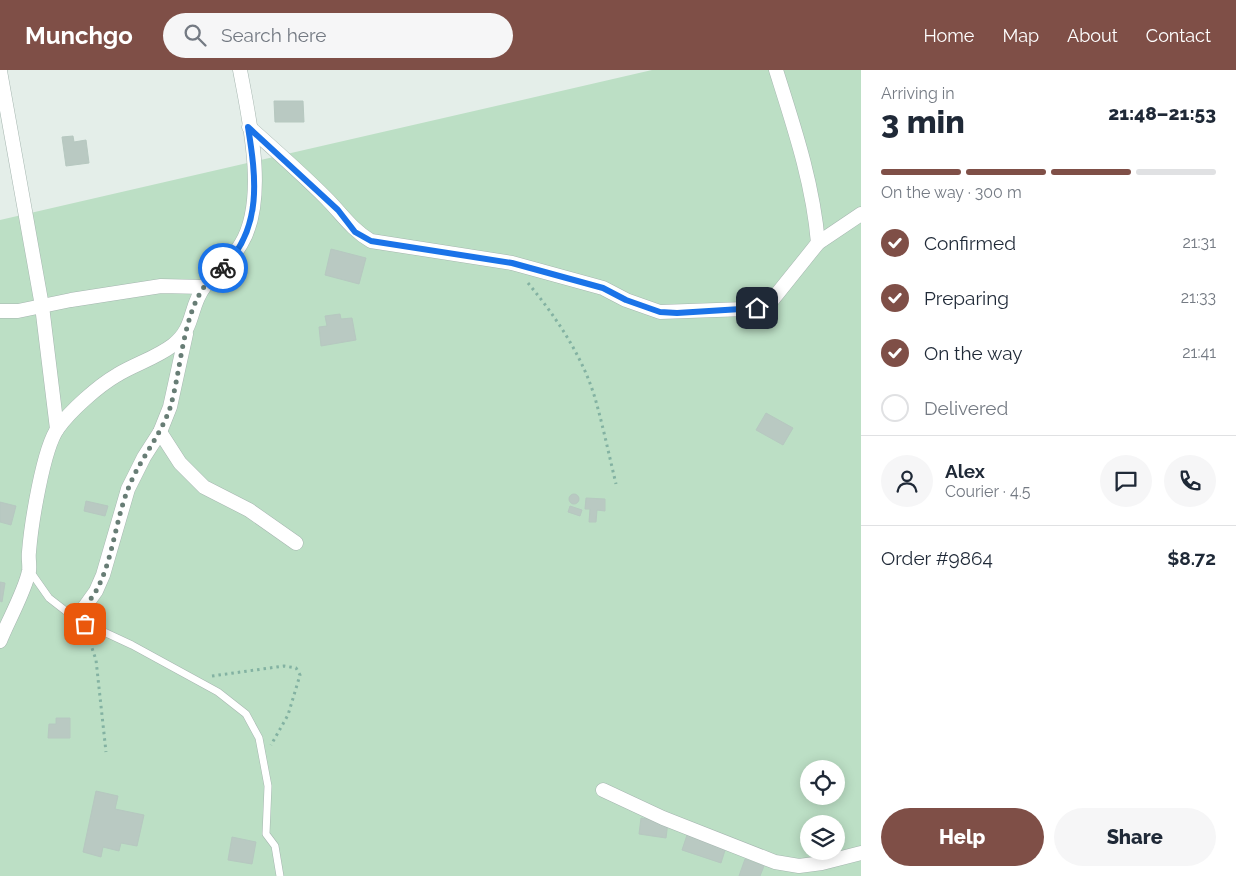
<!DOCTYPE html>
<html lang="en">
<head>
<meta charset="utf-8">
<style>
	body { margin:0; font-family:Raleway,sans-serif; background:#f6f6f7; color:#1f2937; height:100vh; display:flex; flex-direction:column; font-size:19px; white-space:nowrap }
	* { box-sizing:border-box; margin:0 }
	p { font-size:16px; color:#747a83 }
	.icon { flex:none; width:28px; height:28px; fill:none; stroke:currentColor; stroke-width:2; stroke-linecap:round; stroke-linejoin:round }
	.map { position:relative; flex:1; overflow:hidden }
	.drawer { display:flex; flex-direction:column; background:#fff; width:375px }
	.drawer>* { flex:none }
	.tools { position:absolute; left:800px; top:690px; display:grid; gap:10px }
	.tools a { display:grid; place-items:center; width:45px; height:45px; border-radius:50%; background:#fff; box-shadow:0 2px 12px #0003; font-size:25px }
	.pin { position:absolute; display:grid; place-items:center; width:42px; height:42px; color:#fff; margin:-21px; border-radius:10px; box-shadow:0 2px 8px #0006 }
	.courier { position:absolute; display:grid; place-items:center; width:50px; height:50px; margin:-25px; border:4px solid #1a73e8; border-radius:50%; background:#fff; color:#222; box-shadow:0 1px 6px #0007 }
	.head em { font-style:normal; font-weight:800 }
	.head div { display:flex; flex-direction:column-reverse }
	.head { display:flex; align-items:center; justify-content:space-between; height:85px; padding:0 20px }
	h1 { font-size:32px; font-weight:800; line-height:38px }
	.bar { display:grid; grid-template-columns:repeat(4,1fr); gap:8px 5px; align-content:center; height:60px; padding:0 20px }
	.bar i { height:6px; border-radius:4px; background:#e0e1e3 }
	.bar .active { background:#7f4f47 }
	.bar p { grid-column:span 4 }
	.line { display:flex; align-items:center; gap:12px; padding:0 20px; border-top:1px solid #e0e1e3 }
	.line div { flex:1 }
	.round { display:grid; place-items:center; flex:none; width:52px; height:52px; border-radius:26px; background:#f6f6f7 }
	ol { padding:0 20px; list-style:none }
	li { display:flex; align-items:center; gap:15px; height:55px }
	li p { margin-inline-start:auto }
	li .icon { padding:5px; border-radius:50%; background:#7f4f47; color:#fff; stroke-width:4 }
	li:last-child { color:#747a83 }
	li i { width:28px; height:28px; border:2px solid #e0e1e3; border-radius:50% }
	.action { display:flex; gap:10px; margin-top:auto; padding:10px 20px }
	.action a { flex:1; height:58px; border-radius:30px; background:#7f4f47; color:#fff; font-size:20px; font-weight:800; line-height:58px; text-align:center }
	.action a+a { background:#f6f6f7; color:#1f2937 }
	header { display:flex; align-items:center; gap:30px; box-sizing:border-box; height:70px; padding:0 25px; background:#7f4f47; color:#fff }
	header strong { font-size:24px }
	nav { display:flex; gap:28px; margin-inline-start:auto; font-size:18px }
	.search { width:350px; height:45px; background:#f6f6f7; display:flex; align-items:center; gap:12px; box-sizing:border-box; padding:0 18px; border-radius:28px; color:#747a83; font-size:19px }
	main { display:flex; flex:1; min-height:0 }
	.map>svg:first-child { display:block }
	.green { fill:#bcdfc5; fill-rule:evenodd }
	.building { fill:#b9c9c2; stroke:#b6c8c0 }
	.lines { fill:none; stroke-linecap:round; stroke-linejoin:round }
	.lane-casing { stroke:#a6b6b0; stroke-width:8 }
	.street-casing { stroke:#a6b6b0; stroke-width:15 }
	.path { stroke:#83b2a2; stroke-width:3; stroke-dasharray:2.5 4; stroke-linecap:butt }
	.lane { stroke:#fff; stroke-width:7 }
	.street { stroke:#fff; stroke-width:14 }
	.done { stroke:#677d75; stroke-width:5; stroke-dasharray:0 9 }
	.route { stroke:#1a73e8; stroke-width:6 }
</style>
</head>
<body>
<header>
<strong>Munchgo</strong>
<div class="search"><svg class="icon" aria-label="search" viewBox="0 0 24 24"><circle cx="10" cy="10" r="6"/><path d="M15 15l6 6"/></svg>Search here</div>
<nav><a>Home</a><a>Map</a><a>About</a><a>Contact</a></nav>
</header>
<main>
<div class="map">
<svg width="861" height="806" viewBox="0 0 861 806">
	<rect width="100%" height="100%" fill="#e4eee9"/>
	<path class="green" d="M 652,0 L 861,0 L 861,806 L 0,806 L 0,150 ZM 809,699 L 836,699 L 836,726 L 809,726 ZM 809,754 L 836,754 L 836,781 L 809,781 Z"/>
	<g class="building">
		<path d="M 274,31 L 303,31 L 304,52 L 275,52 Z"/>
		<path d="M 73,66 L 74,72 L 86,70 L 89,93 L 66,96 L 62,67 Z"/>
		<path d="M 331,179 L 366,188 L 359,214 L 325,205 Z"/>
		<path d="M 340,244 L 341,249 L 352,248 L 356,270 L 321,276 L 319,257 L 327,256 L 325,246 Z"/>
		<path d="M 766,343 L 793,358 L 783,375 L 756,360 Z"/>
		<circle cx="574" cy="429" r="5"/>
		<path d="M 586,428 L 605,429 L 605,441 L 597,440 L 596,452 L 589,452 L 590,439 L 585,439 Z"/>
		<path d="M 86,431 L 108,436 L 105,446 L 84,441 Z"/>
		<path d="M 0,432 L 16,436 L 11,455 L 0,452 Z"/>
		<path d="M 570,436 L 582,440 L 580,446 L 568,442 Z"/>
		<path d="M 0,512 L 5,513 L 2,532 L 0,531 Z"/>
		<path d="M 56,648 L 70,648 L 70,668 L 48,668 L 49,654 L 56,654 Z"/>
		<path d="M 96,721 L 118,726 L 115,739 L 144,745 L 137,776 L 121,773 L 119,781 L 103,777 L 101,787 L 83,782 Z"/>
		<path d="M 641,748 L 668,752 L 666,768 L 639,764 Z"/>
		<path d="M 687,765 L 726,777 L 721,793 L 682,780 Z"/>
		<path d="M 232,767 L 256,772 L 252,794 L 228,790 Z"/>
		<path d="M 745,789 L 764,796 L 760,806 L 739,806 Z"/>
	</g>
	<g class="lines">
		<defs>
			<path id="lane" d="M 30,501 L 49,528 L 76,549 L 132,575 L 218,622 L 246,644 L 259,668 L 268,716 L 266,764 L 275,776 L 280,806"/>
			<g id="street">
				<path d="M 776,0 C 794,57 813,113 818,173"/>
				<path d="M 0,1 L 42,236 L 57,359"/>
				<path d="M 249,57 C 275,80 301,103 326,128 C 341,143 352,160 371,171 L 512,193 L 603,218 L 626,230 L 660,242 L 745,239 L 757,238 L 769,234 L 818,173 L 861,144"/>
				<path d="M 0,241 L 18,241 L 71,230 L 161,216 L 204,217"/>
				<path d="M 160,362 L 180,393 L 204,417 L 249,440 L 296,473"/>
				<path d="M 76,549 L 96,521 L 103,505 L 128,419 L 144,387 L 160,362 L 170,337 L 186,264"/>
				<path d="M 0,571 C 8,551 25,521 29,501 C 30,495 28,488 29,482 C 31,456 43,378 58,358 C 70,341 98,316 117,305 C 135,294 156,288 173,275 C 195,258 189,237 204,217 C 216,201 231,191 241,174 C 268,130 249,48 240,0"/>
				<path d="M 603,720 L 663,748 L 775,792 L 799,796 L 822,793 L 861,783"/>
			</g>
		</defs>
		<use href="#lane" class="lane-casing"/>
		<use href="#street" class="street-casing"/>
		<g class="path">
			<path d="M 528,213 C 556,247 582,285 595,328 C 603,356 609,385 616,414"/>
			<path d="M 88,566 L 96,590 L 106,682"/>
			<path d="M 212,606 L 284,596 L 296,598 L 300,605 L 288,645 L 271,675"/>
		</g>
		<use href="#lane" class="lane"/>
		<use href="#street" class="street"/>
	</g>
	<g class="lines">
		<path class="done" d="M 85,554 L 76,549 C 82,540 90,531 96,521 C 113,490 115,452 128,419 C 139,390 160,367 170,338 C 181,302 182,248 204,217 C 209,210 217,204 223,198"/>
		<path class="route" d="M 223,198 C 263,158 256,107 248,57 L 338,140 L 355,162 L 371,171 L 512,193 L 603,218 L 626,230 L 660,242 L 677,243 L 757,238"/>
	</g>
</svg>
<div class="tools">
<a><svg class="icon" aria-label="locate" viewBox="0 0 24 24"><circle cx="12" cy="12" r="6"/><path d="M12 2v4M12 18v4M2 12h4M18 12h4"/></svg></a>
<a><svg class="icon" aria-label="layers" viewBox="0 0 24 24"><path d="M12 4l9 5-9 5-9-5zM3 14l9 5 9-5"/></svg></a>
</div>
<div class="pin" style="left:85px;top:554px;background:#ea580c"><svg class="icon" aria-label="bag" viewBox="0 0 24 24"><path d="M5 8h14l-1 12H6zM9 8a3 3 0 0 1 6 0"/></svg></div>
<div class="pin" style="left:757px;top:238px;background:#1f2937"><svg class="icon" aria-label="home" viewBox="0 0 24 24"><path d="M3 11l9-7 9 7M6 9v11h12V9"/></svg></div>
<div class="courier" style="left:223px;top:198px"><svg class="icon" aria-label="bike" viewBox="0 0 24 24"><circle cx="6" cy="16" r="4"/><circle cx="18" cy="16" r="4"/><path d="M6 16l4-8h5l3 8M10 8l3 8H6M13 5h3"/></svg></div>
</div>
<section class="drawer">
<div class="head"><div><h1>3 min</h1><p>Arriving in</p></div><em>21:48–21:53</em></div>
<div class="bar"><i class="active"></i><i class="active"></i><i class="active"></i><i></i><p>On the way · 300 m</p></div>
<ol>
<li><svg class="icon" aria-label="check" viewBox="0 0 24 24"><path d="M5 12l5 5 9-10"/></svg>Confirmed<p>21:31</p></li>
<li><svg class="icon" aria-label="check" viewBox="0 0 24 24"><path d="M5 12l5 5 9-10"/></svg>Preparing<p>21:33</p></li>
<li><svg class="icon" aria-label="check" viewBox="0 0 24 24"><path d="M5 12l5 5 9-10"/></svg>On the way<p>21:41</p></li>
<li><i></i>Delivered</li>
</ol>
<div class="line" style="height:90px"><a class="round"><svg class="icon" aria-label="person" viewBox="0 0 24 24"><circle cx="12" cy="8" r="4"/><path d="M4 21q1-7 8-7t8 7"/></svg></a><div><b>Alex</b><p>Courier · 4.5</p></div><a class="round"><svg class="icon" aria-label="chat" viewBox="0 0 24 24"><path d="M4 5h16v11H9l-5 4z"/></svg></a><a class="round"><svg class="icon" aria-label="phone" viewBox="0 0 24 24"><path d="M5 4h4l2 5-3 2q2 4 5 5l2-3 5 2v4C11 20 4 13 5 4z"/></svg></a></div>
<div class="line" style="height:65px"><div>Order #9864</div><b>$8.72</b></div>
<div class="action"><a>Help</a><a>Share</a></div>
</section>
</main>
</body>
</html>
